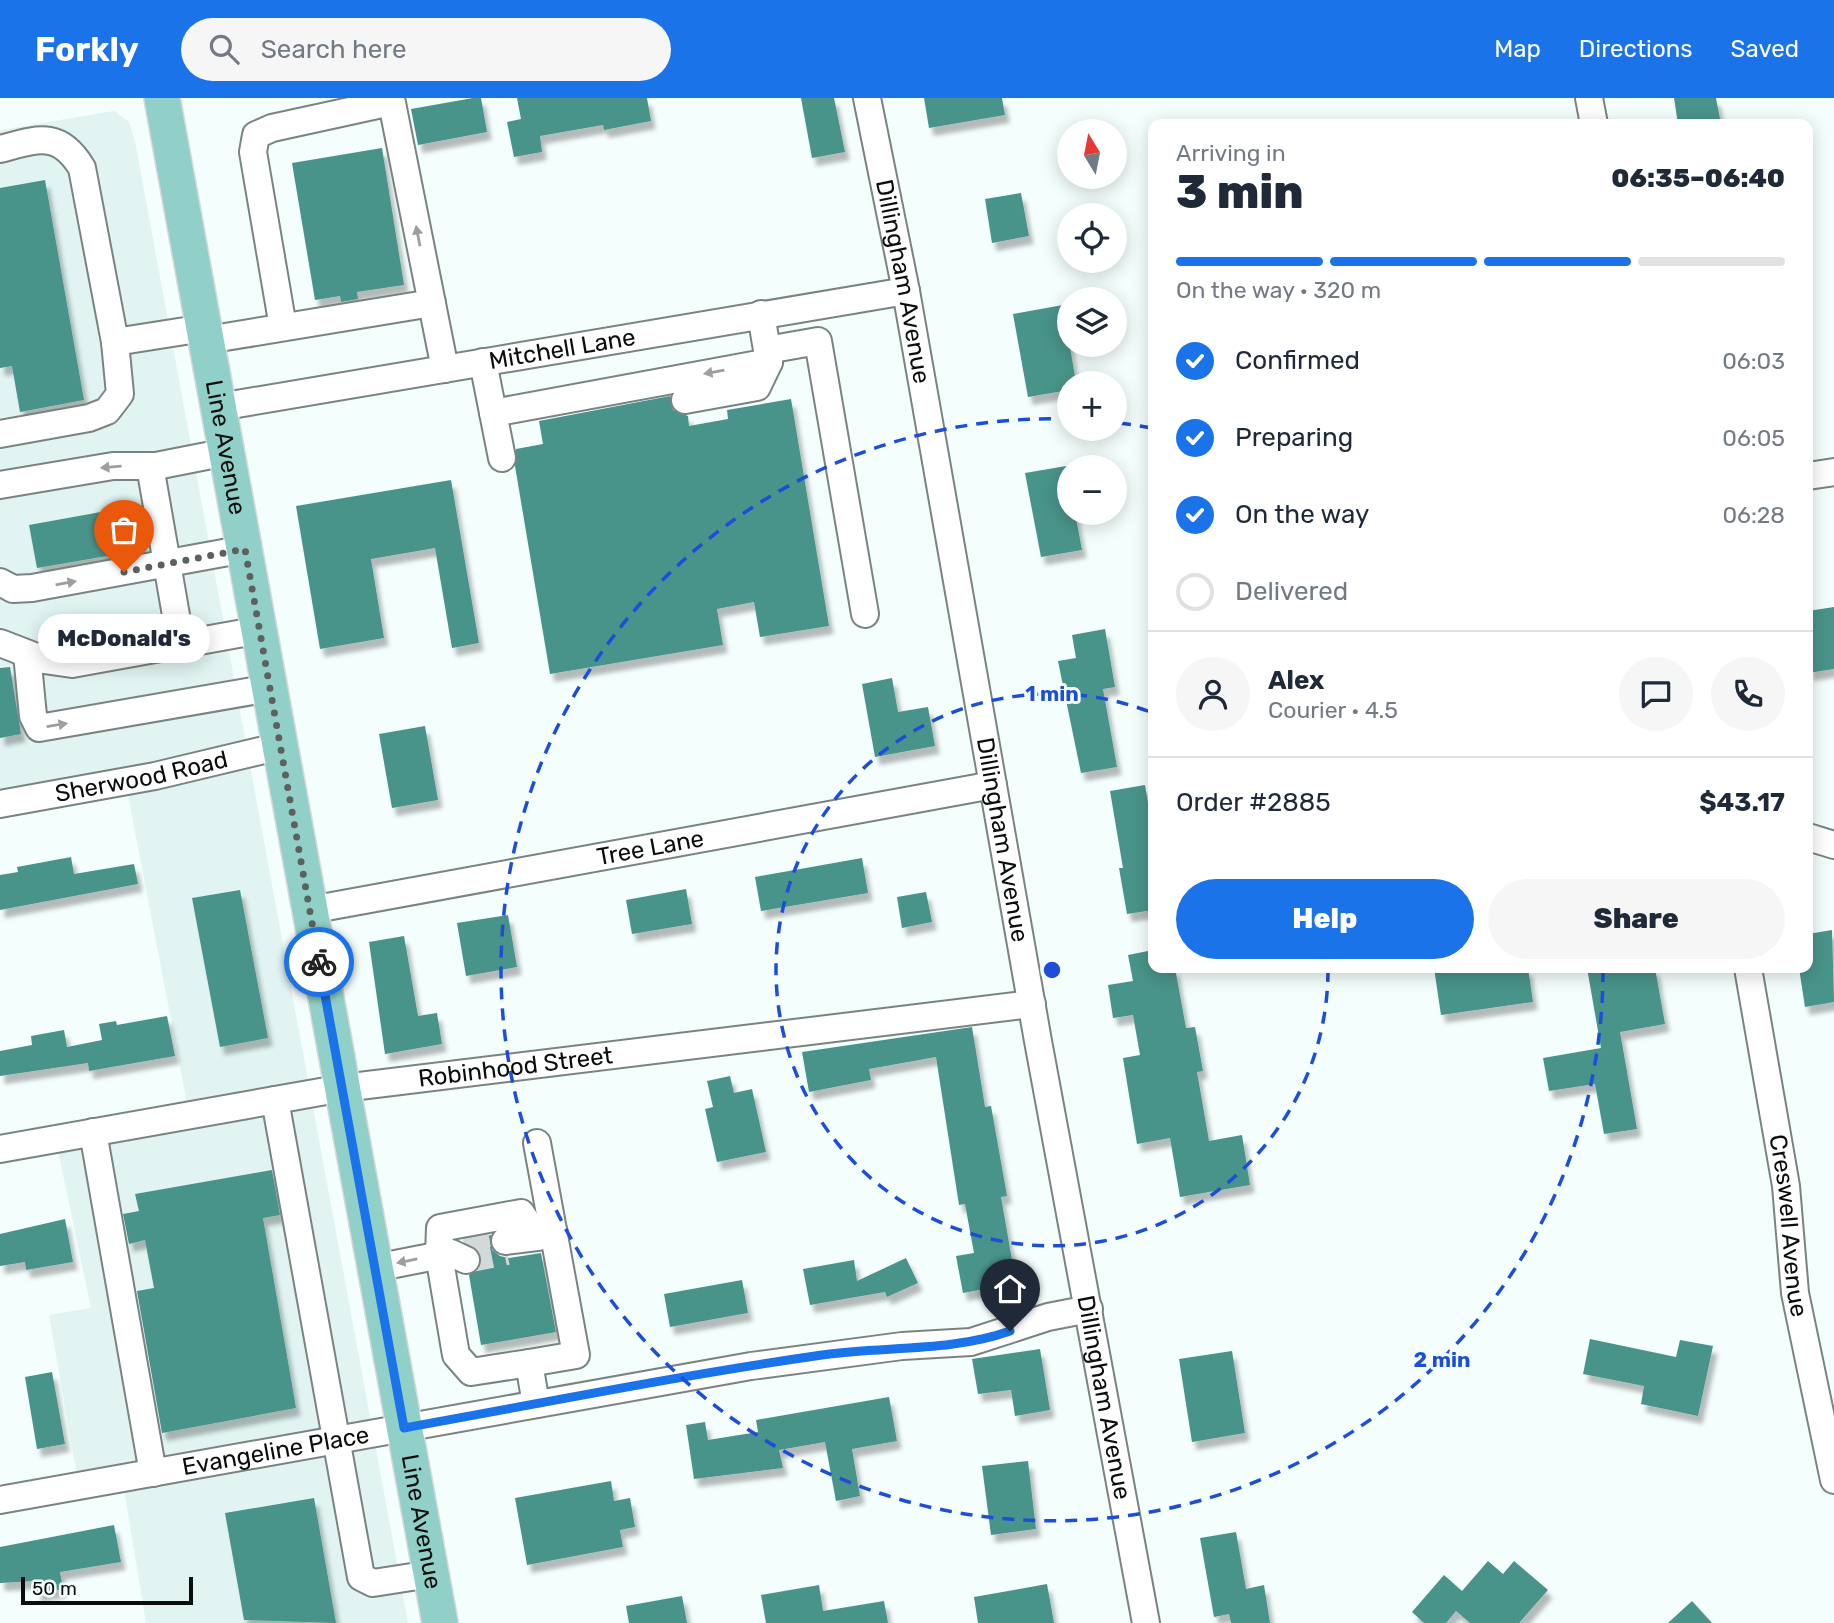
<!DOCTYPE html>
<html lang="en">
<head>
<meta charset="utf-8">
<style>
	body { margin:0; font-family:Rubik,sans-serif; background:#f6f6f7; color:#1f2937; height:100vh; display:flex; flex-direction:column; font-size:26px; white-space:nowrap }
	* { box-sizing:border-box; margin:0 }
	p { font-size:23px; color:#747a83 }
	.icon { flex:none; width:38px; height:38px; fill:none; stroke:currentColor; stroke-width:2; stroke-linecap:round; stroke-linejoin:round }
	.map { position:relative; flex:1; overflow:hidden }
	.sheet { position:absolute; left:1148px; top:21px; width:665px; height:854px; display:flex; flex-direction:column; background:#fff; border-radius:14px; box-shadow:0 4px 18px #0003 }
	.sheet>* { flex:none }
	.needle { width:46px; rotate:350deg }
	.fabs { position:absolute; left:1057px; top:21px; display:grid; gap:14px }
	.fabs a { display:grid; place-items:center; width:70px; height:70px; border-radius:50%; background:#fff; box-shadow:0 4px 18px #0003; font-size:35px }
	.scale { position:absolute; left:21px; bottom:18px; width:172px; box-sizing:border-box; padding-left:7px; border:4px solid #0a0d0c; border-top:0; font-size:19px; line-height:24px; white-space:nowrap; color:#0a0d0c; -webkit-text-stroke:5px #f4fefc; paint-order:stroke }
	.pin { position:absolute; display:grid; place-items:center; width:60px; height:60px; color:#fff; margin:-72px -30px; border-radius:50% 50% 50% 0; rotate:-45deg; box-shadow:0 0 7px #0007 }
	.pin .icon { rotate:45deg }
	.courier { position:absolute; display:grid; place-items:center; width:70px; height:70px; margin:-35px; border:5px solid #1a73e8; border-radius:50%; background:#fff; color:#222; box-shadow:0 2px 9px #0007 }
	.bubble { position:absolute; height:49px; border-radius:24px; background:#fff; box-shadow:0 4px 18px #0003; font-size:23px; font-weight:800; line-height:49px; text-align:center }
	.summary em { font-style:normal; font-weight:800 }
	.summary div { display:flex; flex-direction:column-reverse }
	.summary { display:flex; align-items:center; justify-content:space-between; height:119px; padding:0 28px }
	h1 { font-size:46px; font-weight:800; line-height:52px }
	.bar { display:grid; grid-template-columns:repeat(4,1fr); gap:10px 7px; align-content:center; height:84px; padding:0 28px }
	.bar i { height:9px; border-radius:5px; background:#e0e1e3 }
	.bar .active { background:#1a73e8 }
	.bar p { grid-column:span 4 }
	.line { display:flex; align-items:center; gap:18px; padding:0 28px; border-top:2px solid #e0e1e3 }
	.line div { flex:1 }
	.round { display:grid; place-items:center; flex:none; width:74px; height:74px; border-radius:37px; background:#f6f6f7 }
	ol { padding:0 28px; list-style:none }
	li { display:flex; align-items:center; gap:21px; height:77px }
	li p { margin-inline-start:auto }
	li .icon { padding:7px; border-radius:50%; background:#1a73e8; color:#fff; stroke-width:4 }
	li:last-child { color:#747a83 }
	li i { width:38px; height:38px; border:4px solid #e0e1e3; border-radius:50% }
	.button { display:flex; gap:14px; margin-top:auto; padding:14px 28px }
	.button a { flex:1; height:80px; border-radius:42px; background:#1a73e8; color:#fff; font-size:28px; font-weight:800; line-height:80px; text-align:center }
	.button a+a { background:#f6f6f7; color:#1f2937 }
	header { display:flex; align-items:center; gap:42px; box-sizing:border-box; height:98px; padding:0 35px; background:#1a73e8; color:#fff }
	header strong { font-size:33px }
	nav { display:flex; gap:38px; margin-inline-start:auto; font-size:24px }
	.search { width:490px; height:63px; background:#f6f6f7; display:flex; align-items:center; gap:18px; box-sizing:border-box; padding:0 24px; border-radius:38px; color:#747a83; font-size:26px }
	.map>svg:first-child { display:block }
	.built { fill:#e1f4f1 }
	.building { fill:#48948a; filter:url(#shadow) }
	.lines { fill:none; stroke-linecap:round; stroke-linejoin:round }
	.minor-tunnel { stroke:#d1dad8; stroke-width:26; stroke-dasharray:26 13; stroke-linecap:butt }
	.minor-casing { stroke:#7a8381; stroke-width:30 }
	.major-casing { stroke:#d8d8d8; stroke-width:38 }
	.minor { stroke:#fff; stroke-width:26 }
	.major { stroke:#91d0c8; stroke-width:35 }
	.oneway { fill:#9d9e9e }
	.done { stroke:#5c6160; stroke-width:7; stroke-dasharray:0 12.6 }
	.route { stroke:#1a73e8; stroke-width:9 }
	.ring { fill:none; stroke:#1d4ed8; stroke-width:3.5; stroke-dasharray:12 9 }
	.labels { text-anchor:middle; stroke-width:6; stroke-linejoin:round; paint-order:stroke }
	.street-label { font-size:24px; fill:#0a0d0c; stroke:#f4fefc }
	.centre { fill:#1d4ed8; stroke:#f4fefc; stroke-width:3.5 }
	.ring-label { font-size:21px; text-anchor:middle; font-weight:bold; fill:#1d4ed8; stroke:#f4fefc; stroke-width:6; stroke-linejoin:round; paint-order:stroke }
</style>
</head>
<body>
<header>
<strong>Forkly</strong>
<div class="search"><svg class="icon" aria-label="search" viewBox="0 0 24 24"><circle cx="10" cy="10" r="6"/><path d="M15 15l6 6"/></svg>Search here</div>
<nav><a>Map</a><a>Directions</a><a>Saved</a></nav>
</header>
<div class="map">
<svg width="1834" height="1525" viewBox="0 0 1834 1525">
	<defs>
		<filter id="shadow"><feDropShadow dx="4.5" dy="8" stdDeviation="2" flood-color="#0004"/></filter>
	</defs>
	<rect width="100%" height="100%" fill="#f4fefc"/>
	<path class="built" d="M 114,13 L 129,24 L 135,43 L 408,1525 L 146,1525 L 124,1392 L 81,1400 L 49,1217 L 91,1210 L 53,1029 L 187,1005 L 123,671 L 0,694 L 0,32 Z"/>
	<g class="building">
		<path d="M 473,0 L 481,0 L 487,34 L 418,47 L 411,11 Z"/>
		<path d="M 517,0 L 647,0 L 651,23 L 604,32 L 603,27 L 540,38 L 542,54 L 514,59 L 507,24 L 521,21 Z"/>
		<path d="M 801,0 L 834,0 L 845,54 L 812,60 Z"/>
		<path d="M 924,0 L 1002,0 L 1005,17 L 929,30 Z"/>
		<path d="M 1674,0 L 1716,0 L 1720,21 L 1678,26 Z"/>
		<path d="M 382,50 L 404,187 L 357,194 L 358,201 L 341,204 L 340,198 L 315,202 L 292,65 Z"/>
		<path d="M 45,82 L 84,302 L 20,314 L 12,268 L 0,270 L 0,90 Z"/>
		<path d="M 1021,95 L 1029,138 L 992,145 L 985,101 Z"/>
		<path d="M 1063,207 L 1076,285 L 1069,285 L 1069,292 L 1028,299 L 1013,216 Z"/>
		<path d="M 670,298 L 673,312 L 688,318 L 689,328 L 728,321 L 727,312 L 791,301 L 829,528 L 760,539 L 754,504 L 717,511 L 723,547 L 550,576 L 515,368 L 516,351 L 543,346 L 539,323 Z"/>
		<path d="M 1066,368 L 1069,415 L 1075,415 L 1082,452 L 1041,459 L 1025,375 Z"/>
		<path d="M 451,382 L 479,545 L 452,550 L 435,450 L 371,461 L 384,540 L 320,551 L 296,408 Z"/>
		<path d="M 134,408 L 142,452 L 37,470 L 29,427 Z"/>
		<path d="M 1834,509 L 1834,571 L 1808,575 L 1808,513 Z"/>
		<path d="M 1105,531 L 1115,589 L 1103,591 L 1117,669 L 1081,675 L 1058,563 L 1076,560 L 1072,537 Z"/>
		<path d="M 10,569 L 21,636 L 0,640 L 0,570 Z"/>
		<path d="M 892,580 L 898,614 L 928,609 L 935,648 L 875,659 L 862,586 Z"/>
		<path d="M 425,628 L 438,702 L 392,710 L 379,636 Z"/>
		<path d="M 1145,687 L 1153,736 L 1153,812 L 1127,816 L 1119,770 L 1123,770 L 1110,693 Z"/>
		<path d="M 71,759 L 74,776 L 134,766 L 138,786 L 0,812 L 0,777 L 18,774 L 17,769 Z"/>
		<path d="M 862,760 L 868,795 L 761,813 L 755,779 Z"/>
		<path d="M 686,791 L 692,826 L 632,836 L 626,802 Z"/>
		<path d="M 240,792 L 268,940 L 220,949 L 192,800 Z"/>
		<path d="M 926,794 L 932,824 L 902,830 L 897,799 Z"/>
		<path d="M 508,817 L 517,869 L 466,878 L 457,825 Z"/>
		<path d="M 1832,832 L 1834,904 L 1805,909 L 1799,870 L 1808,870 L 1808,836 Z"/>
		<path d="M 404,838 L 418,918 L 437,915 L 442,946 L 385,956 L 369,844 Z"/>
		<path d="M 1153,852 L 1153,870 L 1175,870 L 1186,930 L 1195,929 L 1203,973 L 1197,974 L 1209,1043 L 1242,1037 L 1250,1087 L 1180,1099 L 1170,1040 L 1137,1046 L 1123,960 L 1140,957 L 1133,917 L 1113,920 L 1108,887 L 1133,883 L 1128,857 Z"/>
		<path d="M 1434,870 L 1528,870 L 1533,904 L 1441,917 Z"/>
		<path d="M 1587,870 L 1655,870 L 1665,926 L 1620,934 L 1637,1031 L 1604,1036 L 1595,986 L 1549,993 L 1543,960 L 1601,950 Z"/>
		<path d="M 167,918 L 175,958 L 89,973 L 88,965 L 0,978 L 0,953 L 32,947 L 31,938 L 64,932 L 67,949 L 102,942 L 99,926 L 116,923 L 117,927 Z"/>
		<path d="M 972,929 L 985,1009 L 991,1008 L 1007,1098 L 1001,1099 L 1016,1185 L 963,1195 L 956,1158 L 974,1155 L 965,1106 L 959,1107 L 936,959 L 869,971 L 871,982 L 809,994 L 802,954 Z"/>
		<path d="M 730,978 L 734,995 L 752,991 L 766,1054 L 717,1064 L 705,1011 L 713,1009 L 707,983 Z"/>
		<path d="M 272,1072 L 280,1117 L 263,1120 L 296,1310 L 162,1335 L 137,1193 L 154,1190 L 145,1142 L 129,1146 L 123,1116 L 139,1113 L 135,1096 Z"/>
		<path d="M 65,1121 L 73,1164 L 26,1172 L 25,1164 L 0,1168 L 0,1136 Z"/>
		<path d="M 491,1137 L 492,1152 L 500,1158 L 509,1160 L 541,1155 L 556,1234 L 481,1247 L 469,1177 L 480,1169 L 482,1160 L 478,1152 L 463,1142 Z"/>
		<path d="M 906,1160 L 918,1185 L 887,1199 L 885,1194 L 810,1207 L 803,1171 L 854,1162 L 857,1183 Z"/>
		<path d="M 742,1182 L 748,1215 L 670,1229 L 664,1196 Z"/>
		<path d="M 1590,1241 L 1676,1259 L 1680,1242 L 1713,1248 L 1698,1318 L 1641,1306 L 1644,1288 L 1583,1276 Z"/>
		<path d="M 1040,1251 L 1050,1312 L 1015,1318 L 1011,1292 L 978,1296 L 972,1261 Z"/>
		<path d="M 1232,1253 L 1245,1335 L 1192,1344 L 1179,1261 Z"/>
		<path d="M 52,1274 L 65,1346 L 37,1351 L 25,1279 Z"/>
		<path d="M 889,1299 L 897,1343 L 852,1351 L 860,1398 L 836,1403 L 825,1344 L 779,1352 L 783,1370 L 694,1381 L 686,1327 L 705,1324 L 708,1342 L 758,1334 L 756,1322 Z"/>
		<path d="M 1028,1363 L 1036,1431 L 991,1437 L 982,1368 Z"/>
		<path d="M 611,1383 L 614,1403 L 630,1400 L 635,1429 L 620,1432 L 623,1449 L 527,1467 L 515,1400 Z"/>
		<path d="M 314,1400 L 336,1525 L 244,1522 L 225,1415 Z"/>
		<path d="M 114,1427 L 121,1464 L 60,1474 L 63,1491 L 37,1496 L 35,1483 L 0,1485 L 0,1449 Z"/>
		<path d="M 1236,1434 L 1246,1491 L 1264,1487 L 1270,1525 L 1231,1525 L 1229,1516 L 1214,1519 L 1200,1440 Z"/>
		<path d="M 1488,1463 L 1503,1476 L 1514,1463 L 1548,1492 L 1519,1525 L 1470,1525 L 1456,1513 L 1446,1525 L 1424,1525 L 1412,1514 L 1444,1477 L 1462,1493 Z"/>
		<path d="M 1047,1486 L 1054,1525 L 978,1525 L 974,1499 Z"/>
		<path d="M 819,1487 L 823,1513 L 884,1503 L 888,1525 L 766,1525 L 761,1497 Z"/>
		<path d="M 682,1498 L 687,1525 L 629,1525 L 626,1508 Z"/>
		<path d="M 1692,1503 L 1712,1525 L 1668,1525 Z"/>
	</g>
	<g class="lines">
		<g class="minor-tunnel">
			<path d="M 463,1141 L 504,1133"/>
			<path d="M 466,1162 L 507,1154"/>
		</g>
		<defs>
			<g id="minor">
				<path d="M 391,0 L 445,271"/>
				<path id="s1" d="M 867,0 L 906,193 L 1038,943 L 1146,1525"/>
				<path d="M 1589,0 L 1594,26"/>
				<path d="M 0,51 C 38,41 59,32 82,70 L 115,244 L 204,230"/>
				<path d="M 283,229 L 253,54 L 256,37 L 272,30 L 391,4"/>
				<path d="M 207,242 L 432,205"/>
				<path d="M 767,252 L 818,243 L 865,516"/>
				<path d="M 483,264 L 502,360"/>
				<path d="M 685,302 L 757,289 L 769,264"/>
				<path id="s2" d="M 219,309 L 906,193"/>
				<path d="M 493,315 L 769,264 L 761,216"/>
				<path d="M 0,336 L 89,320 L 107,313 L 120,296 L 115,244"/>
				<path d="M 150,368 L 181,546"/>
				<path d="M 1808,378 L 1834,374"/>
				<path d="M 0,387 L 113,368 L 156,368 L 227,354"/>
				<path d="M 0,484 L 13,491 L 32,490 L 245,451"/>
				<path d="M 0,545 L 44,562 L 72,566 L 260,532"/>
				<path d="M 27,556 L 33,618 L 39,630 L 270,590"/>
				<path id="s3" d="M 0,706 L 155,678 L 281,648"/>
				<path d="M 1808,739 L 1834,747"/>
				<path id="s4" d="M 310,812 L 993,687"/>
				<path id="s5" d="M 1748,870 L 1786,1088 L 1795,1195 L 1834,1382"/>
				<path d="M 275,1002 L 361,1479 L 373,1485 L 431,1476"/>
				<path d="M 93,1034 L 153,1375"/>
				<path id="s6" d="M 0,1051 L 343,990 L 1032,906"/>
				<path d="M 505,1143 L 537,1139"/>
				<path d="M 375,1170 L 451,1155 L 466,1162"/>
				<path d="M 529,1265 L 471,1274 L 456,1257 L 439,1157 L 440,1130 L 521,1115 L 537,1139 L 554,1135"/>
				<path d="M 536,1306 L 529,1265 L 576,1257 L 537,1045"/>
				<path id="s7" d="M 0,1402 L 751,1268 L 902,1248 L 971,1244 L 1048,1219 L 1089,1211"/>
			</g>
			<g id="major">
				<path id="s8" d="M 162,0 L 440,1525"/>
			</g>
		</defs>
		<use href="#minor" class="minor-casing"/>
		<use href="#major" class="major-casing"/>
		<use href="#minor" class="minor"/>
		<use href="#major" class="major"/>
	</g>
	<defs><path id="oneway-solid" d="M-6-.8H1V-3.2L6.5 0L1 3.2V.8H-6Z" transform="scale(1.75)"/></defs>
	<g class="oneway">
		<use href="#oneway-solid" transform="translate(418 138) rotate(-101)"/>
		<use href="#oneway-solid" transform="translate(714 274) rotate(170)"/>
		<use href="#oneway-solid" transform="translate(111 369) rotate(175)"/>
		<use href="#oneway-solid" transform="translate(66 485) rotate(-10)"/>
		<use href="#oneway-solid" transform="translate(57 627) rotate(-9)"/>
		<use href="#oneway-solid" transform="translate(407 1163) rotate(169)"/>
	</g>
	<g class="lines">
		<path class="done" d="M 124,474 L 245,451 L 319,864"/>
		<path class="route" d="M 319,864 L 404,1330 C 543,1305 682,1277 822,1257 C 883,1248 952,1254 1010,1233"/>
	</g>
	<g class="ring">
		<path d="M1328 872A276 276 0 1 1 1153 615"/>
		<path d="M1119 325A551 551 0 0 1 1152 330M1603 872A551 551 0 1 1 1066 321"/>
	</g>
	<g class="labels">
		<g class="street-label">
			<text dy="8" stroke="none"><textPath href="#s1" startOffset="187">Dillingham Avenue</textPath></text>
			<text dy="8" stroke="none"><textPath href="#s2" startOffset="348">Mitchell Lane</textPath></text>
			<text dy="8" stroke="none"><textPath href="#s8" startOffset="355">Line Avenue</textPath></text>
			<text dy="8" stroke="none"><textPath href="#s3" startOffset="144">Sherwood Road</textPath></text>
			<text dy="8" stroke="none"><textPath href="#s1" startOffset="754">Dillingham Avenue</textPath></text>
			<text dy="8" stroke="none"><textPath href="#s4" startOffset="346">Tree Lane</textPath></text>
			<text dy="8" stroke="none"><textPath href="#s6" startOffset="522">Robinhood Street</textPath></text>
			<text dy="8" stroke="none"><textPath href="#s5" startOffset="261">Creswell Avenue</textPath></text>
			<text dy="8" stroke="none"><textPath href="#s1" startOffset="1321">Dillingham Avenue</textPath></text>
			<text dy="8" stroke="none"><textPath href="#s7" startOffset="280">Evangeline Place</textPath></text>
			<text dy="8" stroke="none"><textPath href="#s8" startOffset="1447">Line Avenue</textPath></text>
		</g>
	</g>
	<circle cx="1052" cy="872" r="10" class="centre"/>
	<g class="ring-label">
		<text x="1052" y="603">1 min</text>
		<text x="1442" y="1269">2 min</text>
	</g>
</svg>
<div class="fabs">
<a><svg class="needle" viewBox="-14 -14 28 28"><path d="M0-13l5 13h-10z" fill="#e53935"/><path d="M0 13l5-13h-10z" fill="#747a83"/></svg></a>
<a><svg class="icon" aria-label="locate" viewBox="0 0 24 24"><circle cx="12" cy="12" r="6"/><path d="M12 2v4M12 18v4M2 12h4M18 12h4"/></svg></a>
<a><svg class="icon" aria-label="layers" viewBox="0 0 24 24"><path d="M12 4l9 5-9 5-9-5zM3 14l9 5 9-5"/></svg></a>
<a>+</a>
<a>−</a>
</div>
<div class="scale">50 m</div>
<div class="pin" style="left:124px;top:474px;background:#ea580c"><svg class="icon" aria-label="bag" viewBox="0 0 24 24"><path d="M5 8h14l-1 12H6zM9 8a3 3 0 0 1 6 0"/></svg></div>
<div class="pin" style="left:1010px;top:1233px;background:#1f2937"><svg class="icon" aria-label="home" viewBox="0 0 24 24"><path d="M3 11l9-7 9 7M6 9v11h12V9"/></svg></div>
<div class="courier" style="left:319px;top:864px"><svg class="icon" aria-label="bike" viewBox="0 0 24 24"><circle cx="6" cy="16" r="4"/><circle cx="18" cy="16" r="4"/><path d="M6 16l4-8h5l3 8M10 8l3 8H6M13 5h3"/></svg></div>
<div class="bubble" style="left:38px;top:516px;width:172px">McDonald's</div>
<section class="sheet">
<div class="summary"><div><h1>3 min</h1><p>Arriving in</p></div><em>06:35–06:40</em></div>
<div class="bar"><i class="active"></i><i class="active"></i><i class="active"></i><i></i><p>On the way · 320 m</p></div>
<ol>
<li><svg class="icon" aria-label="check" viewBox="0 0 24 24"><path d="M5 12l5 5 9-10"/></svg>Confirmed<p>06:03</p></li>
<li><svg class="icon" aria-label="check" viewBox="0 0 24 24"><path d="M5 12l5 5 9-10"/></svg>Preparing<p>06:05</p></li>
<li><svg class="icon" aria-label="check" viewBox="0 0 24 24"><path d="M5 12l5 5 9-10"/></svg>On the way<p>06:28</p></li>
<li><i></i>Delivered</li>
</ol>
<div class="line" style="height:126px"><a class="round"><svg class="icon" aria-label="person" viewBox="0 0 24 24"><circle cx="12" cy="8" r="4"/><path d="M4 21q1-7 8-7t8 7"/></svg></a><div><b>Alex</b><p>Courier · 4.5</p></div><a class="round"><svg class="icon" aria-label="chat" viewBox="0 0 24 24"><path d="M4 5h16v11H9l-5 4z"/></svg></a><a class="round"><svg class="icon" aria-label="phone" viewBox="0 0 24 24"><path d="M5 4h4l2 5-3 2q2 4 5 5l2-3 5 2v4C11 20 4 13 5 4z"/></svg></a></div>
<div class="line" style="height:91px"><div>Order #2885</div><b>$43.17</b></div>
<div class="button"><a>Help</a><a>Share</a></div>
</section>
</div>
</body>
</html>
